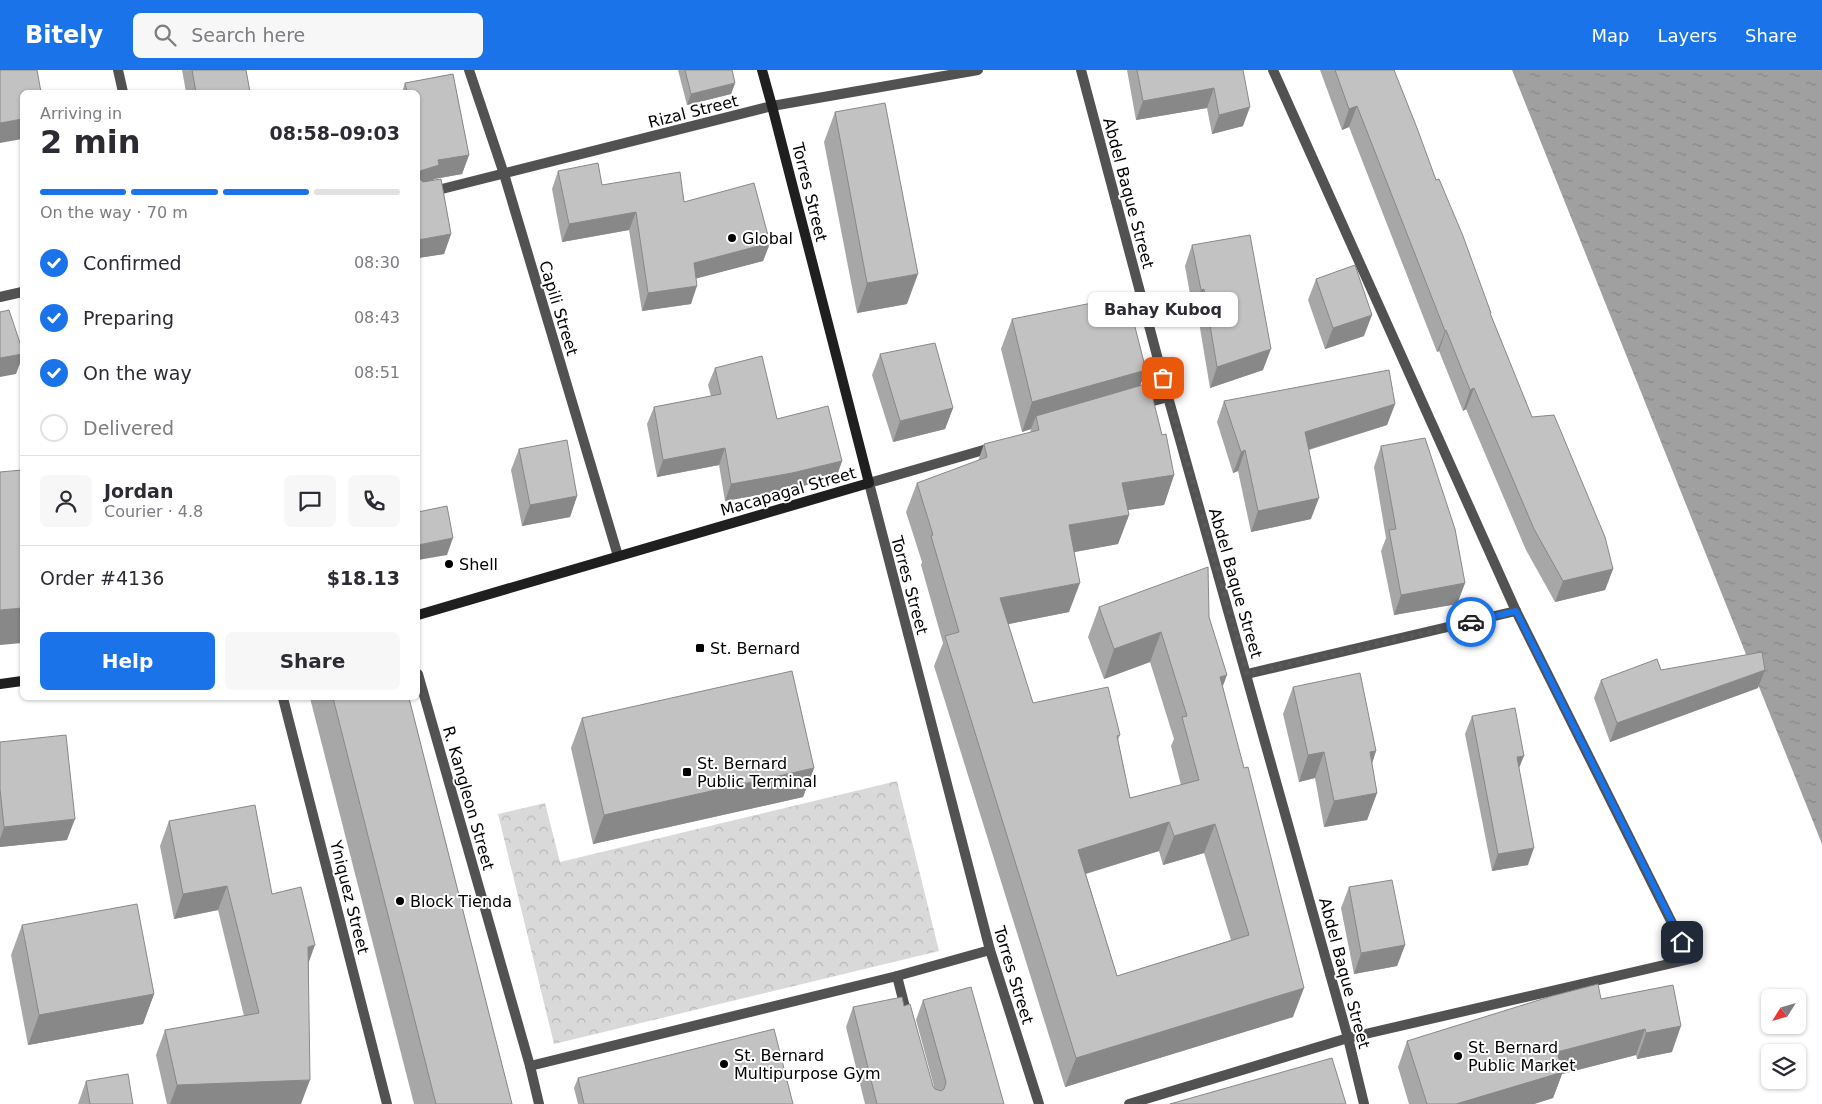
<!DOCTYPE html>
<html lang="en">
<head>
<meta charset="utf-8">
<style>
	body { margin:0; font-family:"DejaVu Sans",sans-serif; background:#f7f7f7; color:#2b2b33; height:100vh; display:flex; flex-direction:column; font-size:19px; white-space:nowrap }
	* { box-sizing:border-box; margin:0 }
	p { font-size:16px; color:#7c7c81 }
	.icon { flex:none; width:28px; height:28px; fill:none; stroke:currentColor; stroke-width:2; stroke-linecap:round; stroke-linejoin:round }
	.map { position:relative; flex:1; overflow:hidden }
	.details { position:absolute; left:20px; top:20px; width:400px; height:610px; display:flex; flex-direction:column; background:#fff; border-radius:8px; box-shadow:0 1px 4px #0004 }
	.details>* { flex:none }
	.needle { width:32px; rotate:233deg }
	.fabs { position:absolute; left:1761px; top:919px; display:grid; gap:10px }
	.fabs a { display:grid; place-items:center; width:45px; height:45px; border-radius:8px; background:#fff; box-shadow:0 1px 4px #0004; font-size:25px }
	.pin { position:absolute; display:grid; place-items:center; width:42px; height:42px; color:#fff; margin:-21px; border-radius:10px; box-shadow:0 2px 8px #0006 }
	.courier { position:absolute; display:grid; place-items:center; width:50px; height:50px; margin:-25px; border:4px solid #1a73e8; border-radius:50%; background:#fff; color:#222; box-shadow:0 1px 6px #0007 }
	.bubble { position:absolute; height:35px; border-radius:8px; background:#fff; box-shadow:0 1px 4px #0004; font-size:16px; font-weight:600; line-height:35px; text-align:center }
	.head em { font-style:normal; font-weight:600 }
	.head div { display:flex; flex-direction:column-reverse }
	.head { display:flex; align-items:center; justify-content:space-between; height:85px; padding:0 20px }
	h1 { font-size:32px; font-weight:600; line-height:38px }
	.bar { display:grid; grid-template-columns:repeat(4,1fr); gap:8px 5px; align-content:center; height:60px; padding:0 20px }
	.bar i { height:6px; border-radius:4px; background:#e1e1e2 }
	.bar .active { background:#1a73e8 }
	.bar p { grid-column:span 4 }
	.line { display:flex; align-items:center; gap:12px; padding:0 20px; border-top:1px solid #e1e1e2 }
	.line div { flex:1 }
	.round { display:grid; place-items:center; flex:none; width:52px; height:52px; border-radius:8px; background:#f7f7f7 }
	ol { padding:0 20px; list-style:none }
	li { display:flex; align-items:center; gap:15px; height:55px }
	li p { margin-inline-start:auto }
	li .icon { padding:5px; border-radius:50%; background:#1a73e8; color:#fff; stroke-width:4 }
	li:last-child { color:#7c7c81 }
	li i { width:28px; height:28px; border:2px solid #e1e1e2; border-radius:50% }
	.cta { display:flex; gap:10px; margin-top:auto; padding:10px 20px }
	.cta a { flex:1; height:58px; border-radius:8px; background:#1a73e8; color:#fff; font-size:20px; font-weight:600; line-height:58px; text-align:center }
	.cta a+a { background:#f7f7f7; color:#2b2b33 }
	header { display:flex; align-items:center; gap:30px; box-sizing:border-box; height:70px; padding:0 25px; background:#1a73e8; color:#fff }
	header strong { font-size:24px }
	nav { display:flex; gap:28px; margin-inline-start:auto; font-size:18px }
	.search { width:350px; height:45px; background:#f7f7f7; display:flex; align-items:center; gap:12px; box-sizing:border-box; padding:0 18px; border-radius:8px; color:#7c7c81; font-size:19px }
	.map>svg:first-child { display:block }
	.park { fill:url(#park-crowns) }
	.water { fill:url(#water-ripples) }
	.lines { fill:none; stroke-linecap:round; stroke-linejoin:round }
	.street { stroke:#525252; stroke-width:10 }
	.secondary { stroke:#1f1f1f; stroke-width:10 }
	.wall { fill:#a7a7a7; fill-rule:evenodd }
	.shaded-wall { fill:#888 }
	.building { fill:#c2c2c2; stroke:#888; fill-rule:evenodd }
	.done { stroke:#595959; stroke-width:5; stroke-dasharray:0 9 }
	.route { stroke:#1a73e8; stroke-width:6 }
	.poi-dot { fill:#000; stroke:#fff; stroke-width:2 }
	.labels { text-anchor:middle; stroke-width:4; stroke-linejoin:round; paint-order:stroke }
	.street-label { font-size:16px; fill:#000; stroke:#fff }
	.poi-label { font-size:16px; fill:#000; stroke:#fff; text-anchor:start }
</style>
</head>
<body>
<header>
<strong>Bitely</strong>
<div class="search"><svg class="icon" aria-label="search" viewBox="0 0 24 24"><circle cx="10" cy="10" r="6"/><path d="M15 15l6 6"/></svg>Search here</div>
<nav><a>Map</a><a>Layers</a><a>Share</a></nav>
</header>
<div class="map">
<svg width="1822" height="1034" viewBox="0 0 1822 1034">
	<defs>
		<pattern id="park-crowns" width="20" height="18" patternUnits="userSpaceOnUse" patternTransform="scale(1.25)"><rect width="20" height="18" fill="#d9d9d9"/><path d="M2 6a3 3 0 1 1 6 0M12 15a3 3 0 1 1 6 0" fill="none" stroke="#b8b8b8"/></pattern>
		<pattern id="water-ripples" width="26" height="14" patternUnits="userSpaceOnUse" patternTransform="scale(1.25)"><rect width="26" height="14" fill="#a0a0a0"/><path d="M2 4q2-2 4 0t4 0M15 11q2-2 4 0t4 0" fill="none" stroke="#888"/></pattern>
	</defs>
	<rect width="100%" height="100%" fill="#fff"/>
	<path class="park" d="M 897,711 L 939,881 L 554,974 L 498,744 L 545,733 L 560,792 Z"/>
	<path class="water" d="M 1512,0 L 1822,0 L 1822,774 Z"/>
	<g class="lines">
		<g class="street">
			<path d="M 118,0 L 123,22"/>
			<path d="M 469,0 L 504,104 L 618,486"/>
			<path d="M 1081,0 L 1168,327 L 1348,968 L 1364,1034"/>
			<path d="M 418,125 L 772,36 L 978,0"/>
			<path d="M 0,227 L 22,222"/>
			<path d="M 1142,334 L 1168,327"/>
			<path d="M 994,377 L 869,413 L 990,880 L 1039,1034"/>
			<path d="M 418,604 L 530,996 L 539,1034"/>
			<path d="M 1247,604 L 1516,541"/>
			<path d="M 283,628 L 387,1034"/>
			<path d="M 897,906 L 908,949"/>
			<path d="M 530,996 L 897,906 L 990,880"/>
			<path d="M 1129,1034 L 1348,968 L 1690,889 L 1516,541 L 1273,0"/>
		</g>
		<g class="secondary">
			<path d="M 418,545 L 869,413 L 772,36 L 762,0"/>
			<path d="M 0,614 L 22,611"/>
		</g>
	</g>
	<g class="wall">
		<path d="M 182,0 L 246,0 L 250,22 L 186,22 Z"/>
		<path d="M 678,0 L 732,0 L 735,13 L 731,24 L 687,35 Z"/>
		<path d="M 1127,0 L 1243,0 L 1243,56 L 1212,64 L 1207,38 L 1136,50 Z"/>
		<path d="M 1320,0 L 1394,0 L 1436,110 L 1532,347 L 1613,499 L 1605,520 L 1555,532 L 1526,480 L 1466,339 L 1463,341 L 1439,281 L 1437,282 L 1349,57 L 1342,60 Z"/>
		<path d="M 453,4 L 469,85 L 462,104 L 434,109 L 433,110 L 441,109 L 451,164 L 444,184 L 418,188 L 418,22 L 402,22 L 405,13 Z"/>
		<path d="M 835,42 L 907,234 L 857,243 L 824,72 Z"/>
		<path d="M 558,101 L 602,115 L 684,132 L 770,173 L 763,191 L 696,208 L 691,234 L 642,241 L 629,160 L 562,172 L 552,119 Z"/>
		<path d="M 1192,175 L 1263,300 L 1210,318 L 1197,240 L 1193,241 L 1185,196 Z"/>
		<path d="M 1316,209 L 1364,266 L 1325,279 L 1308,230 Z"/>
		<path d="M 1012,249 L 1146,300 L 1140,316 L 1162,365 L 1174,405 L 1164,435 L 1128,440 L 1129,445 L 1118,474 L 1074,482 L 1069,542 L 1008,554 L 1033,633 L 1120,665 L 1118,670 L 1130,728 L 1181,715 L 1171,676 L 1174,669 L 1150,592 L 1104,609 L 1088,567 L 1099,537 L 1209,547 L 1223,617 L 1293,947 L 1065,1017 L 934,596 L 943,573 L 921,495 L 922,492 L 906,442 L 917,413 L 978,391 L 984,374 L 1030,363 L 1031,359 L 1022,362 L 1001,279 ZM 1159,781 L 1163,795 L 1204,783 L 1231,870 L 1117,906 L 1086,804 Z"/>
		<path d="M 880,284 L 953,338 L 945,359 L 893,372 L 872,305 Z"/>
		<path d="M 715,298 L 777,349 L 842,391 L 836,408 L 786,420 L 725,431 L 719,395 L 657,407 L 647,354 L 654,337 L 711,326 L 708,315 Z"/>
		<path d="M 1224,331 L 1395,334 L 1387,355 L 1309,380 L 1311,449 L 1251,462 L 1238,401 L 1233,403 L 1217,352 Z"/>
		<path d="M 1381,376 L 1465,513 L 1457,534 L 1394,545 L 1381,481 L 1386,468 L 1374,397 Z"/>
		<path d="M 519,379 L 577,426 L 570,447 L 522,456 L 511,400 Z"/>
		<path d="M 1661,600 L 1758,618 L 1610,672 L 1594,628 L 1601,610 Z"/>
		<path d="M 1293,617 L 1376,681 L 1372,694 L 1377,723 L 1367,750 L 1324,757 L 1315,708 L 1299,712 L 1283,644 Z"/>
		<path d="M 310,628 L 409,628 L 512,1034 L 414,1034 Z"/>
		<path d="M 1472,646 L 1519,698 L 1528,795 L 1492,801 L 1465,664 Z"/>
		<path d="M 582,648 L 814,698 L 803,727 L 593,774 L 571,678 Z"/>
		<path d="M 0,672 L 67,770 L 0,777 Z"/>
		<path d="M 169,751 L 272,824 L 309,893 L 301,1034 L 167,1034 L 156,985 L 165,960 L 244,946 L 218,840 L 174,849 L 160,776 Z"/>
		<path d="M 1349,817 L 1405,875 L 1397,896 L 1354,904 L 1341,838 Z"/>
		<path d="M 22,855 L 154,924 L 143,954 L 28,975 L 11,885 Z"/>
		<path d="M 1673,915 L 1672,982 L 1637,989 L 1636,985 L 1562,1004 L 1553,1028 L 1534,1034 L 1409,1034 L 1398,997 L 1407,971 L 1601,929 Z"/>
		<path d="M 923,930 L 1004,1034 L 865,1034 L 846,957 L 853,937 L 904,936 L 933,1016 L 935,1020 L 916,950 Z"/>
		<path d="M 578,1008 L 793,1034 L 578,1034 L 574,1018 Z"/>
		<path d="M 86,1011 L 133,1034 L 78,1034 Z"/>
	</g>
	<g class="shaded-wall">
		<path d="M 735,13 L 731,24 L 687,35 L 691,24 Z"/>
		<path d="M 1214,18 L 1207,38 L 1136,50 L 1143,31 Z"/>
		<path d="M 1357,36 L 1349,57 L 1342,60 L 1349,39 Z"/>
		<path d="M 1250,37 L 1243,56 L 1212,64 L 1219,45 Z"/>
		<path d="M 22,49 L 22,69 L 0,73 L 0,53 Z"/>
		<path d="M 469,85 L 462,104 L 434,109 L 432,114 L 418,119 L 418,108 L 420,101 L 438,90 Z"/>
		<path d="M 636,142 L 629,160 L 562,172 L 569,154 Z"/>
		<path d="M 451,164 L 444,184 L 418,188 L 418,170 Z"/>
		<path d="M 770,173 L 763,191 L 687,211 L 694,193 Z"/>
		<path d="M 918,204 L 907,234 L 857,243 L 867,213 Z"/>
		<path d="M 697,216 L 691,234 L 642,241 L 648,223 Z"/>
		<path d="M 1204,219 L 1197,240 L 1193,241 L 1201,220 Z"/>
		<path d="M 1372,245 L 1364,266 L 1325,279 L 1333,258 Z"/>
		<path d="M 1446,260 L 1439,281 L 1437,282 L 1445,261 Z"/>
		<path d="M 1271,279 L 1263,300 L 1210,318 L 1217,297 Z"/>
		<path d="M 22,284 L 22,288 L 16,304 L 0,307 L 0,288 Z"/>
		<path d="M 1146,300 L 1135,329 L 1036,346 L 1031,359 L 1022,362 L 1032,332 Z"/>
		<path d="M 1474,318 L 1466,339 L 1463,341 L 1470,320 Z"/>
		<path d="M 1395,334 L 1387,355 L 1297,383 L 1305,362 Z"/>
		<path d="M 953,338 L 945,359 L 893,372 L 900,351 Z"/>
		<path d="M 725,378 L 719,395 L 657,407 L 663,390 Z"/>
		<path d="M 1245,380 L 1238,401 L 1233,403 L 1241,382 Z"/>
		<path d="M 842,391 L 836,408 L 786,420 L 725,431 L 731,414 Z"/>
		<path d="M 1174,405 L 1164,435 L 1112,442 L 1122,413 Z"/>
		<path d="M 577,426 L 570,447 L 522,456 L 530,435 Z"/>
		<path d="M 1319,428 L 1311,449 L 1251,462 L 1258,441 Z"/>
		<path d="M 1129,445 L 1118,474 L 1059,485 L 1069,455 Z"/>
		<path d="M 453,468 L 447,485 L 418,490 L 418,475 Z"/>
		<path d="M 1613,499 L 1605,520 L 1555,532 L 1563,511 Z"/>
		<path d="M 1080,513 L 1069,542 L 989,558 L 1000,528 Z"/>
		<path d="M 1465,513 L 1457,534 L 1394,545 L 1401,525 Z"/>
		<path d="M 22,538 L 22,573 L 0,575 L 0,540 Z"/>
		<path d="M 1161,562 L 1150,592 L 1104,609 L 1114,579 Z"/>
		<path d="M 1765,600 L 1758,618 L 1610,672 L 1617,653 Z"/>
		<path d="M 1227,605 L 1216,635 L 1220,607 Z"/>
		<path d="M 1376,681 L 1367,707 L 1370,682 Z"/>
		<path d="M 1324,682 L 1315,708 L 1299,712 L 1308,685 Z"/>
		<path d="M 1524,686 L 1517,703 L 1517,687 Z"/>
		<path d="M 814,698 L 803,727 L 593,774 L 604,745 Z"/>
		<path d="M 1377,723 L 1367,750 L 1324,757 L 1334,731 Z"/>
		<path d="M 75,749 L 67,770 L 0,777 L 0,769 L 4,757 Z"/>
		<path d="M 1169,752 L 1159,781 L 1068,809 L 1078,780 Z"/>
		<path d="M 1215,754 L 1204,783 L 1163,795 L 1174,766 Z"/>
		<path d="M 1534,778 L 1528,795 L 1492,801 L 1498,784 Z"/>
		<path d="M 227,816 L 218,840 L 174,849 L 183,824 Z"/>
		<path d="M 315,875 L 306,900 L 308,877 Z"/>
		<path d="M 1405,875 L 1397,896 L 1354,904 L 1361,883 Z"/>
		<path d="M 1304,918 L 1293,947 L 1065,1017 L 1076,988 Z"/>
		<path d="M 154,924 L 143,954 L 28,975 L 39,945 Z"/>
		<path d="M 1681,956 L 1672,982 L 1637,989 L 1646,963 Z"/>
		<path d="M 1645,959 L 1636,985 L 1562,1004 L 1553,1028 L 1534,1034 L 1456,1034 L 1557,982 Z"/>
		<path d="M 310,1010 L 301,1034 L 170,1034 L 177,1015 Z"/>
	</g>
	<g class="building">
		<path d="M 0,0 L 37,0 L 41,22 L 22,22 L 22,49 L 0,53 Z"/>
		<path d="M 192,0 L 246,0 L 250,22 L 196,22 Z"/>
		<path d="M 685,0 L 732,0 L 735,13 L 691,24 Z"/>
		<path d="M 1137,0 L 1243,0 L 1250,37 L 1219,45 L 1214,18 L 1143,31 Z"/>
		<path d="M 1335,0 L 1394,0 L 1417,58 L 1436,110 L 1439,109 L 1463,166 L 1491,243 L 1490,243 L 1532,347 L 1554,345 L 1605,467 L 1613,499 L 1563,511 L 1534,459 L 1474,318 L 1470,320 L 1446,260 L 1445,261 L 1357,36 L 1349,39 Z"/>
		<path d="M 453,4 L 469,85 L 438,90 L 439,95 L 420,101 L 419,108 L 423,112 L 441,109 L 451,164 L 418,170 L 418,22 L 407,22 L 405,13 Z"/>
		<path d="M 885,33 L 918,204 L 867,213 L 835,42 Z"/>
		<path d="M 598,93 L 602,115 L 680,102 L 684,132 L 754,113 L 770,173 L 694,193 L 697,216 L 648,223 L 636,142 L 569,154 L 558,101 Z"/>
		<path d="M 1250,165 L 1271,279 L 1217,297 L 1204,219 L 1201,220 L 1192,175 Z"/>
		<path d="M 1355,195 L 1372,245 L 1333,258 L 1316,209 Z"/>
		<path d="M 1127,226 L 1146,300 L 1032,332 L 1012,249 Z"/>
		<path d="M 9,240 L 22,279 L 22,284 L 0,288 L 0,242 Z"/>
		<path d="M 935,273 L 953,338 L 900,351 L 880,284 Z"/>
		<path d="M 762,286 L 777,349 L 828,336 L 842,391 L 792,403 L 731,414 L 725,378 L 663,390 L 654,337 L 721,324 L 715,298 Z"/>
		<path d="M 1389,300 L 1395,334 L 1305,362 L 1319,428 L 1258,441 L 1245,380 L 1241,382 L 1224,331 Z"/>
		<path d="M 1149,313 L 1162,365 L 1166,364 L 1174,405 L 1122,413 L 1129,445 L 1069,455 L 1080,513 L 1000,528 L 1033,633 L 1108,617 L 1120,665 L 1117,666 L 1130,728 L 1199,710 L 1182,647 L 1187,646 L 1161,562 L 1114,579 L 1099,537 L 1208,497 L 1209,547 L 1227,605 L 1220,607 L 1244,698 L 1248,697 L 1304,918 L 1076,988 L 945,566 L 959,562 L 931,466 L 933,465 L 917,413 L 987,387 L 984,374 L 1039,360 L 1036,346 ZM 1169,752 L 1174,766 L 1215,754 L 1249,865 L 1117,906 L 1078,780 Z"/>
		<path d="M 1425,368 L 1455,459 L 1465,513 L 1401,525 L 1389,460 L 1396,459 L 1381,376 Z"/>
		<path d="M 567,370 L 577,426 L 530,435 L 519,379 Z"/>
		<path d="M 22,400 L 22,538 L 0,540 L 0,402 Z"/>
		<path d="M 447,436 L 453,468 L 418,475 L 418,442 Z"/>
		<path d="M 1762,582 L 1765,600 L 1617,653 L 1601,610 L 1657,589 L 1661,600 Z"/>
		<path d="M 792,601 L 814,698 L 604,745 L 582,648 Z"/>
		<path d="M 1360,603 L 1376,681 L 1370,682 L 1377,723 L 1334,731 L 1324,682 L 1308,685 L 1293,617 Z"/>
		<path d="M 333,628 L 409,628 L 512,1034 L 436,1034 Z"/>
		<path d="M 1515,638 L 1524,686 L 1517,687 L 1534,778 L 1498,784 L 1472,646 Z"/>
		<path d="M 66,665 L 75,749 L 4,757 L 0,719 L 0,672 Z"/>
		<path d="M 255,735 L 272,824 L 301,817 L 315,875 L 308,877 L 310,1010 L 177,1015 L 165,960 L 259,943 L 227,816 L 183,824 L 169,751 Z"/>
		<path d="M 1392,810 L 1405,875 L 1361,883 L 1349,817 Z"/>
		<path d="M 137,834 L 154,924 L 39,945 L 22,855 Z"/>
		<path d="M 1598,914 L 1601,929 L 1673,915 L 1681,956 L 1646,963 L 1645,959 L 1557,982 L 1563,1002 L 1456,1034 L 1427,1034 L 1407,971 L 1552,926 Z"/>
		<path d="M 971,917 L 1004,1034 L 877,1034 L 853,937 L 902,927 L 904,936 L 910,934 L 933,1016 L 935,1019 L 941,1021 L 944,1019 L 946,1012 L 923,930 Z"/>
		<path d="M 774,959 L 793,1034 L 584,1034 L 578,1008 Z"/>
		<path d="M 1332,988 L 1346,1034 L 1170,1034 Z"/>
		<path d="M 128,1004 L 133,1034 L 90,1034 L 86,1011 Z"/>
	</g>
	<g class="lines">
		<path class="done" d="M 1163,308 L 1247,604 L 1471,552"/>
		<path class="route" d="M 1471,552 L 1516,541 L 1682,872"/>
	</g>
	<g class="poi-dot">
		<circle cx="732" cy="168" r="5"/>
		<circle cx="449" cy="494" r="5"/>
		<rect x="695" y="573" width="10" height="10" rx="2.5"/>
		<rect x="682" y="697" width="10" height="10" rx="2.5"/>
		<circle cx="400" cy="831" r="5"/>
		<circle cx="1458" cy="986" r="5"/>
		<circle cx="724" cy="994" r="5"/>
	</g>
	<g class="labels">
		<g class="street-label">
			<text transform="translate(693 41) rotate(-14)" y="6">Rizal Street</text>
			<text transform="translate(810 122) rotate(76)" y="6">Torres Street</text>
			<text transform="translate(1129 123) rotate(75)" y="6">Abdel Baque Street</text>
			<text transform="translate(559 238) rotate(73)" y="6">Capili Street</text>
			<text transform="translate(788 421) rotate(-16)" y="6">Macapagal Street</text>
			<text transform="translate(1236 513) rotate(74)" y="6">Abdel Baque Street</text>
			<text transform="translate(910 515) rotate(75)" y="6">Torres Street</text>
			<text transform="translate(469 728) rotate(74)" y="6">R. Kangleon Street</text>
			<text transform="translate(350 827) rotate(76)" y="6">Yniquez Street</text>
			<text transform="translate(1345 903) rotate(75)" y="6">Abdel Baque Street</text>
			<text transform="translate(1014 905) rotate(73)" y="6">Torres Street</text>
		</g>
		<g class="poi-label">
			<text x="742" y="174">Global</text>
			<text x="459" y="500">Shell</text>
			<text x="710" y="584">St. Bernard</text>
			<text x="697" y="699">St. Bernard<tspan x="697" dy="18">Public Terminal</tspan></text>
			<text x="410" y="837">Block Tienda</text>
			<text x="1468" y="983">St. Bernard<tspan x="1468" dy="18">Public Market</tspan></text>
			<text x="734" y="991">St. Bernard<tspan x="734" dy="18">Multipurpose Gym</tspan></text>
		</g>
	</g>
</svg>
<div class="fabs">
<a><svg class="needle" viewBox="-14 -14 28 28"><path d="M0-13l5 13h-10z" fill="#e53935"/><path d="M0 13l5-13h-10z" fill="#7c7c81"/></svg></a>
<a><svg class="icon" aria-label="layers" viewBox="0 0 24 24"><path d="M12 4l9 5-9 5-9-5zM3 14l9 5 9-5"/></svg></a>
</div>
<div class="pin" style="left:1163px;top:308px;background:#ea580c"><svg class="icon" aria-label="bag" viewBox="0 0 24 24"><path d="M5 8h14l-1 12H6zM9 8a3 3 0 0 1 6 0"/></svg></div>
<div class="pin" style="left:1682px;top:872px;background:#1f2937"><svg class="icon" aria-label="home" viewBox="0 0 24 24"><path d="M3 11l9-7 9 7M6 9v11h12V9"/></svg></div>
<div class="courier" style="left:1471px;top:552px"><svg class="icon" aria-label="car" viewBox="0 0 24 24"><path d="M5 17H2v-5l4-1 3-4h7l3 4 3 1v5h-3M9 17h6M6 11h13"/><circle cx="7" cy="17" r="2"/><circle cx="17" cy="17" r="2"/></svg></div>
<div class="bubble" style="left:1088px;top:222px;width:150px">Bahay Kuboq</div>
<section class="details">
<div class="head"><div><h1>2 min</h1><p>Arriving in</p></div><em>08:58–09:03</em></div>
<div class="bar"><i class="active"></i><i class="active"></i><i class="active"></i><i></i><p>On the way · 70 m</p></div>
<ol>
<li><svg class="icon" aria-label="check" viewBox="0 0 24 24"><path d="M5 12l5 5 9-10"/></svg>Confirmed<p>08:30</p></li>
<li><svg class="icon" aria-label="check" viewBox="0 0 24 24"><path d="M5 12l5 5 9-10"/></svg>Preparing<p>08:43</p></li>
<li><svg class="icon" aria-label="check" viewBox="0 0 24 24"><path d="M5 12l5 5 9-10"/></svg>On the way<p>08:51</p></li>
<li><i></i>Delivered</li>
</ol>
<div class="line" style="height:90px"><a class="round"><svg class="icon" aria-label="person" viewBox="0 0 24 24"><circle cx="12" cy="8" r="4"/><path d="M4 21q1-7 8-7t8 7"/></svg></a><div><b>Jordan</b><p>Courier · 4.8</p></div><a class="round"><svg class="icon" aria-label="chat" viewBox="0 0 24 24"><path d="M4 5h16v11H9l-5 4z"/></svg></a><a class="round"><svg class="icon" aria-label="phone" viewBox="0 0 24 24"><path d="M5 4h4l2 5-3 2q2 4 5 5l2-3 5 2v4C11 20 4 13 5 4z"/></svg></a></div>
<div class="line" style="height:65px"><div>Order #4136</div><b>$18.13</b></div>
<div class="cta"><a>Help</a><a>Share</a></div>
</section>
</div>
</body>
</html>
